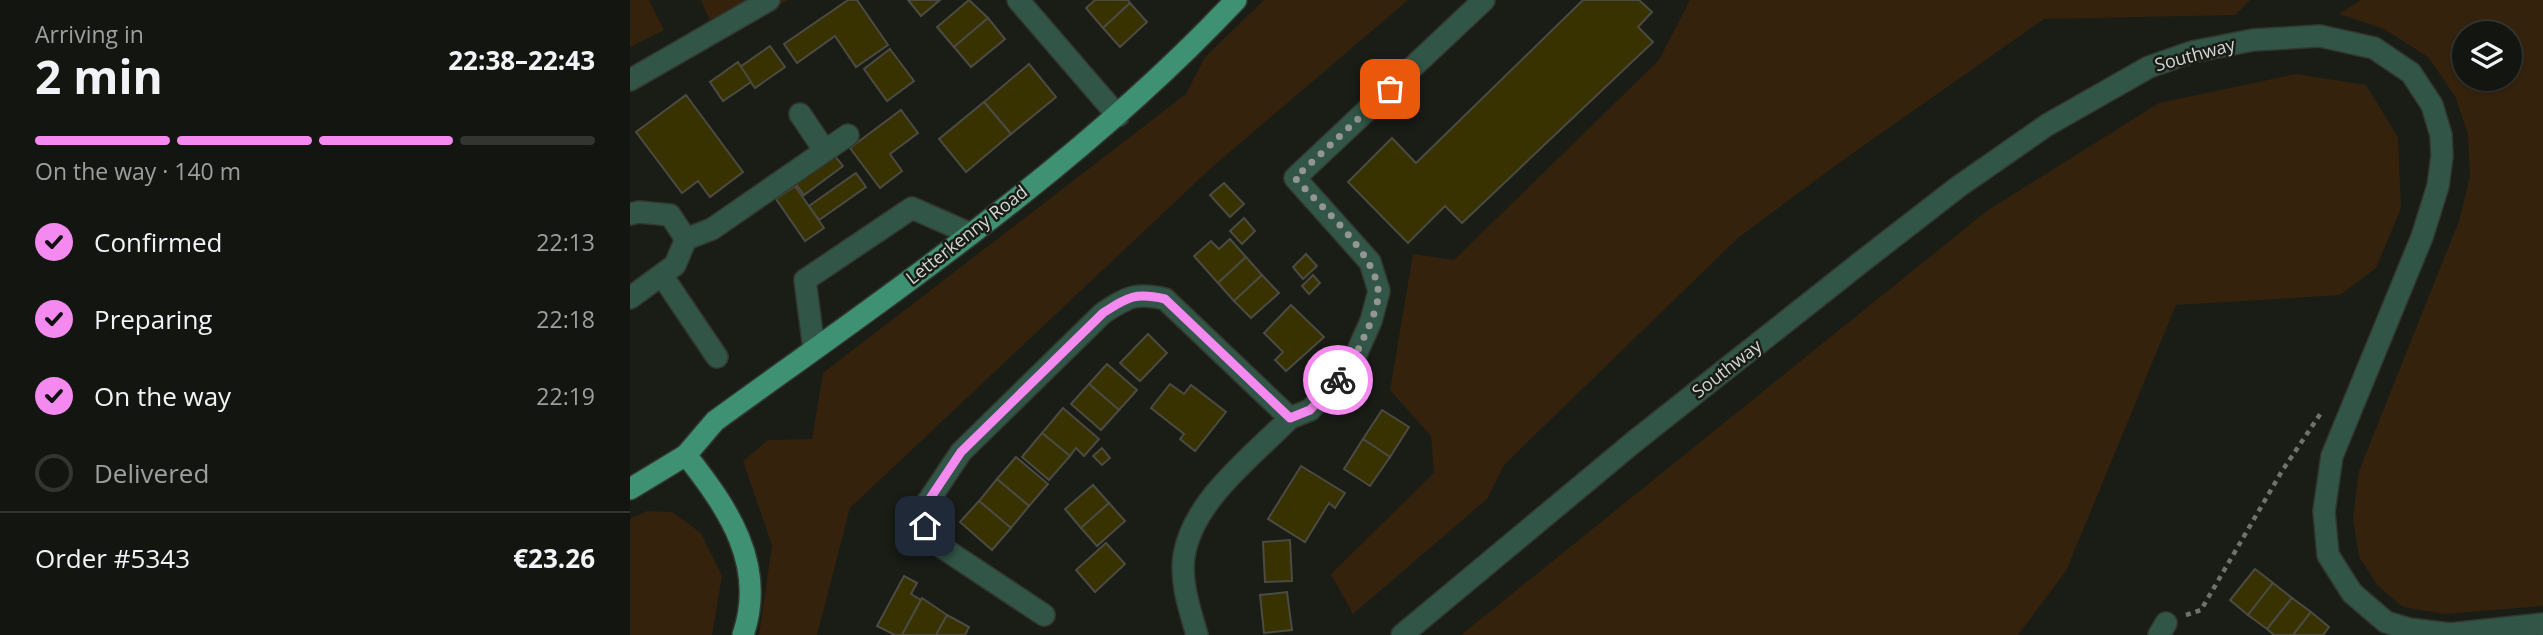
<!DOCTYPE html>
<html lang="en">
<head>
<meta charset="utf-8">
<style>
	body { margin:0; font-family:"Open Sans",sans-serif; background:#1c1f19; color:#f1f3f6; height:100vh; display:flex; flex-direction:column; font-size:26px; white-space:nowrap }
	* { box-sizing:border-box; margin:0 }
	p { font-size:23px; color:#9d9f9f }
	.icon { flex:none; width:38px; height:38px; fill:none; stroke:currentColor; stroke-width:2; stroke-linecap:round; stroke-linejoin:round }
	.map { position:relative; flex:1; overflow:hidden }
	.sheet { display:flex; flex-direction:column; background:#131610; width:630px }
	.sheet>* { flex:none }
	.fabs { position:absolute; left:1822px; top:21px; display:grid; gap:14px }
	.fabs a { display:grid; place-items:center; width:70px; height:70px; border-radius:50%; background:#131610; box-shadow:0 2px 5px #0004,0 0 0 2px #323530; font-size:35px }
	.pin { position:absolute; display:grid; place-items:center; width:60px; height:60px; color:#fff; margin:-30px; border-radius:14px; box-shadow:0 4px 10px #0006 }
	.courier { position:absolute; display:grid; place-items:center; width:70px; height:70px; margin:-35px; border:5px solid #f489f0; border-radius:50%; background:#fff; color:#222; box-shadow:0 2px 9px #0007 }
	.headline em { font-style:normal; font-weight:700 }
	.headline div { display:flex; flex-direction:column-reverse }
	.headline { display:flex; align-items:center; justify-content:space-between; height:119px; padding:0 35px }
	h1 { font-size:46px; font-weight:700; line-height:52px }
	.bar { display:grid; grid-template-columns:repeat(4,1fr); gap:10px 7px; align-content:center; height:84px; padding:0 35px }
	.bar i { height:9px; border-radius:5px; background:#323530 }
	.bar .on { background:#f489f0 }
	.bar p { grid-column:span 4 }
	.line { display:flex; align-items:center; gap:18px; padding:0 35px; border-top:2px solid #323530 }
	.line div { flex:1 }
	ol { padding:0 35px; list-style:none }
	li { display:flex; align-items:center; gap:21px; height:77px }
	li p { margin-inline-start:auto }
	li .icon { padding:7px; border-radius:50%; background:#f489f0; color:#111; stroke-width:4 }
	li:last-child { color:#9d9f9f }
	li i { width:38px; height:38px; border:4px solid #323530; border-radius:50% }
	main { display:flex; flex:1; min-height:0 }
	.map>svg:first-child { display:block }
	.green { fill:#34220d; fill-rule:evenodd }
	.building { fill:#383100; stroke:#4c4b43; stroke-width:2 }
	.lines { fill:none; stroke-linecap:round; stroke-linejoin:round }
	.minor-casing { stroke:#333730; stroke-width:24 }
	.major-casing { stroke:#333730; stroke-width:24 }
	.path { stroke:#6f736d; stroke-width:4.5; stroke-dasharray:5 5; stroke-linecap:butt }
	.minor { stroke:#315647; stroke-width:21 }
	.major { stroke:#3f9173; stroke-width:21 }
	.done { stroke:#939691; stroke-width:7; stroke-dasharray:0 12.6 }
	.route { stroke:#f489f0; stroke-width:9 }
	.labels { text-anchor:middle; stroke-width:5; stroke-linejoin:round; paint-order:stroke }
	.street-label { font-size:18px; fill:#d4d7d3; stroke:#191d16 }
</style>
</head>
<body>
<main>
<section class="sheet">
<div class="headline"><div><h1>2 min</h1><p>Arriving in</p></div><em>22:38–22:43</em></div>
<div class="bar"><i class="on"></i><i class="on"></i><i class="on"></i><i></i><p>On the way · 140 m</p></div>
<ol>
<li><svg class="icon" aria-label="check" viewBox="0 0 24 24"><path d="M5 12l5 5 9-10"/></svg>Confirmed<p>22:13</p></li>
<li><svg class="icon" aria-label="check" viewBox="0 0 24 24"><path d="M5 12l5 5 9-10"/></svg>Preparing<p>22:18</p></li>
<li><svg class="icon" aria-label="check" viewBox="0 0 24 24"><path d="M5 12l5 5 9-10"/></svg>On the way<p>22:19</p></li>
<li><i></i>Delivered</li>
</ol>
<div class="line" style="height:91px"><div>Order #5343</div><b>€23.26</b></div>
</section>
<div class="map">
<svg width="1913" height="635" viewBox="0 0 1913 635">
	<rect width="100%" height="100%" fill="#191d16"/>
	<g class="green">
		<path d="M 0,0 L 19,0 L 34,30 L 0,47 Z"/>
		<path d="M 71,0 L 158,0 L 88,40 Z"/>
		<path d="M 634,0 L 778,0 L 580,169 L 220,508 L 187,635 L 129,635 L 142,545 L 113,461 L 138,440 L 182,439 L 193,373 L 556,94 L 575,57 Z"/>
		<path d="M 1060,0 L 1620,0 L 1605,15 L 1414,19 L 1213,160 L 1108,238 L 874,465 L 857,499 L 723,614 L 701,574 L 804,473 L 801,436 L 760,390 L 783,254 L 824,260 L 1029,60 Z"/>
		<path d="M 1731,0 L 1913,0 L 1913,606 L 1815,614 L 1773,607 L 1748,586 L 1729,557 L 1723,518 L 1729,471 L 1829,221 L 1840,176 L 1838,134 L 1825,96 L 1798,57 L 1754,29 L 1709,14 ZM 1834,33 L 1880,33 L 1880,79 L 1834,79 Z"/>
		<path d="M 1666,74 L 1736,85 L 1768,137 L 1771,208 L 1746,268 L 1710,295 L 1546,305 L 1436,571 L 1388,635 L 831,635 L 1358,210 L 1529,103 Z"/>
		<path d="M 17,511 L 42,512 L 71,533 L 92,576 L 82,635 L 0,635 L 0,519 Z"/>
	</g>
	<g class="building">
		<path d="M 218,0 L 227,0 L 258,45 L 226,67 L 205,36 L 167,63 L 154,44 Z"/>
		<path d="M 278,0 L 310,0 L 291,16 Z"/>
		<path d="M 339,0 L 358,18 L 324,47 L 307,27 Z"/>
		<path d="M 465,0 L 498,0 L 500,3 L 473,28 L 456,8 Z"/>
		<path d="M 953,0 L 1009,0 L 1022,12 L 1008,27 L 1023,42 L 832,223 L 815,206 L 778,243 L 718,182 L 762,138 L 786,163 Z"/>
		<path d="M 500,3 L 517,22 L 490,47 L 473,28 Z"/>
		<path d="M 358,18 L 375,39 L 341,67 L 324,47 Z"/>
		<path d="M 140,46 L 155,67 L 125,88 L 110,67 Z"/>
		<path d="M 260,49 L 284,81 L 257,101 L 234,69 Z"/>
		<path d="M 108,62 L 121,82 L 93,101 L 80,82 Z"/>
		<path d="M 399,64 L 426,97 L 381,134 L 354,102 Z"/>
		<path d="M 56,95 L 113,172 L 80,197 L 68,181 L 52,193 L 6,132 Z"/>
		<path d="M 354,102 L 381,134 L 336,172 L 309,139 Z"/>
		<path d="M 271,110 L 288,133 L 260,154 L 272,171 L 250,188 L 220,148 Z"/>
		<path d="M 205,156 L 213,166 L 174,195 L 166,184 Z"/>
		<path d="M 226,173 L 236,187 L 189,220 L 179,206 Z"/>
		<path d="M 594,183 L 614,204 L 600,217 L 580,195 Z"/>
		<path d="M 165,186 L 194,228 L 175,241 L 146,199 Z"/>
		<path d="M 614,218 L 625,231 L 612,244 L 600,231 Z"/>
		<path d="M 600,239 L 616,257 L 588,283 L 564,256 L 581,241 L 589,249 Z"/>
		<path d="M 676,254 L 687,266 L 673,279 L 663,267 Z"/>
		<path d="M 616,257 L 632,275 L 604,301 L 588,283 Z"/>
		<path d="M 632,275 L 649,293 L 621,318 L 604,301 Z"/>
		<path d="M 683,275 L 690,283 L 679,294 L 672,286 Z"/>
		<path d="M 661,305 L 694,337 L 656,371 L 645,360 L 653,352 L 634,333 Z"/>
		<path d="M 518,334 L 537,353 L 510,381 L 490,363 Z"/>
		<path d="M 477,364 L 507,390 L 489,410 L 459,384 Z"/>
		<path d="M 459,384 L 489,410 L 471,430 L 441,404 Z"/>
		<path d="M 540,384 L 554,394 L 561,385 L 596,412 L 565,451 L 550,439 L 554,434 L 521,408 Z"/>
		<path d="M 433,408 L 469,439 L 454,456 L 446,448 L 440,456 L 412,433 Z"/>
		<path d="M 752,410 L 779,427 L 760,457 L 733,439 Z"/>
		<path d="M 412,433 L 440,456 L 419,480 L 392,457 Z"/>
		<path d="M 733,439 L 760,457 L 740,486 L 714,469 Z"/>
		<path d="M 472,448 L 480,458 L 472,465 L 463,456 Z"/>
		<path d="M 386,457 L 418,484 L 399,506 L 367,479 Z"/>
		<path d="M 671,466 L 715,493 L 705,508 L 699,503 L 675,542 L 638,519 Z"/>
		<path d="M 367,479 L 399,506 L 381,528 L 349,501 Z"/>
		<path d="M 463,485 L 479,503 L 451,528 L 435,509 Z"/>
		<path d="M 349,501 L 381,528 L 362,550 L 330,522 Z"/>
		<path d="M 479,503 L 495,521 L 467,546 L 451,528 Z"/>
		<path d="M 660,540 L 662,581 L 635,582 L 633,542 Z"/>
		<path d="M 476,543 L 495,564 L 465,592 L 446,570 Z"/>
		<path d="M 1625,569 L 1643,583 L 1618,615 L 1600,600 Z"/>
		<path d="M 274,576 L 287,583 L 281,594 L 291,600 L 272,635 L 265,635 L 247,626 Z"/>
		<path d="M 1643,583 L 1662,598 L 1637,629 L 1618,615 Z"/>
		<path d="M 657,592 L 662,630 L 634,633 L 630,595 Z"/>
		<path d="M 292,598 L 317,615 L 306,635 L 272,635 Z"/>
		<path d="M 1662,598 L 1681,612 L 1663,635 L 1644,635 L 1637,629 Z"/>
		<path d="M 1681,612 L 1699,627 L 1693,635 L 1663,635 Z"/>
		<path d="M 317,615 L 339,627 L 335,635 L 306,635 Z"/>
	</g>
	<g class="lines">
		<defs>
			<g id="minor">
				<path d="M 388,0 L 488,116"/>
				<path d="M 0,80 L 139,0"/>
				<path d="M 170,114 L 195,151"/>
				<path d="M 0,214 L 9,212 L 40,215 L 56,239 L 45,265 L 0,298"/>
				<path d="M 56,239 L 82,229 L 218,135"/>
				<path d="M 33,277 L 87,357"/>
				<path d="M 184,349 L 175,280 L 282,208 L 341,234"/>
				<path d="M 660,418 L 680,410 L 720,368 L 741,321 L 749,291 L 740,262 L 665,178 L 854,0"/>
				<path d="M 414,615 L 304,542 L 291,512 L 331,452 L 473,313 C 498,297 505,292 535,299 L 660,418 C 622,457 563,500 554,556 C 550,582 560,610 567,635"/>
				<path d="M 772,635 L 1005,441 L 1230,263 L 1328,187 L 1417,125 L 1519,67 L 1562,52 L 1623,40 L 1690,36 L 1744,48 L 1781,73 L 1802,105 L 1811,135 L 1812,156 L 1808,186 L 1792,237 L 1702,456 L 1694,511 L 1698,555 L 1722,593 L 1756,622 L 1779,629 L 1820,634 L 1913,624"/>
				<path d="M 1529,635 L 1536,623"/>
			</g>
			<g id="major">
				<path d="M 56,455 C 98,508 137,565 113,635"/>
				<path d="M 0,489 L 56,455 L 85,421 C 266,290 453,163 606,0"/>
			</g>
		</defs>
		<use href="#minor" class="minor-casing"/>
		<use href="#major" class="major-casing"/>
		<path class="path" d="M 1556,615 L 1571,610 L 1652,471 L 1691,413"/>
		<use href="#minor" class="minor"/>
		<use href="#major" class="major"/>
	</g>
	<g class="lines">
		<path class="done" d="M 708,380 C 721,367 727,352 735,335 C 741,322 750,302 748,289 C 743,251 691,207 665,178 L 760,89"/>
		<path class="route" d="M 295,526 L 291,512 L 331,452 L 473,313 C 498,297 505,292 535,299 L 660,418 L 680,410 L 708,380"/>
	</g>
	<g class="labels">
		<g class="street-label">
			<text transform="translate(1565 55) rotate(-15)" y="6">Southway</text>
			<text transform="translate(337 235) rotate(-38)" y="6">Letterkenny Road</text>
			<text transform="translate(1097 369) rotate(-38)" y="6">Southway</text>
		</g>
	</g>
</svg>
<div class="fabs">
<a><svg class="icon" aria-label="layers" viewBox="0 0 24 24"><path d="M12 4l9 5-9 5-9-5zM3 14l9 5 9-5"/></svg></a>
</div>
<div class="pin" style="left:760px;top:89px;background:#ea580c"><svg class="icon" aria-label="bag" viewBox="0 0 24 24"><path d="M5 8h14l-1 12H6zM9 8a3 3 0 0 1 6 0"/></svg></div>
<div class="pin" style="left:295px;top:526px;background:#1f2937"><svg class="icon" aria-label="home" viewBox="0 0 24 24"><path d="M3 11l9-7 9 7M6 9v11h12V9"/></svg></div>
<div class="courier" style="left:708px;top:380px"><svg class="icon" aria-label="bike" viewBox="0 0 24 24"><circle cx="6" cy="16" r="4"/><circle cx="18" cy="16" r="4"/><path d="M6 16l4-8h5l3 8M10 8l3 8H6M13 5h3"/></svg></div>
</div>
</main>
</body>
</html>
